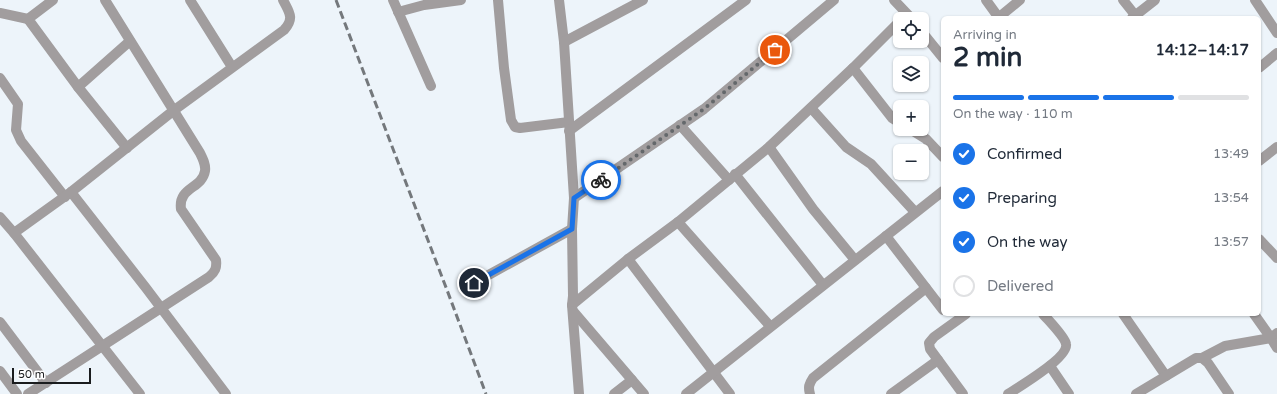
<!DOCTYPE html>
<html lang="en">
<head>
<meta charset="utf-8">
<style>
	body { margin:0; font-family:"Varela Round",sans-serif; background:#f2f2f3; color:#1f2937; height:100vh; display:flex; flex-direction:column; font-size:15px; white-space:nowrap }
	* { box-sizing:border-box; margin:0 }
	p { font-size:13px; color:#747a83 }
	.icon { flex:none; width:22px; height:22px; fill:none; stroke:currentColor; stroke-width:2; stroke-linecap:round; stroke-linejoin:round }
	.map { position:relative; flex:1; overflow:hidden }
	.side { position:absolute; left:941px; top:16px; width:320px; height:300px; display:flex; flex-direction:column; background:#fff; border-radius:6px; box-shadow:0 1px 3px #0004 }
	.side>* { flex:none }
	.fabs { position:absolute; left:893px; top:12px; display:grid; gap:8px }
	.fabs a { display:grid; place-items:center; width:36px; height:36px; border-radius:6px; background:#fff; box-shadow:0 1px 3px #0004; font-size:20px }
	.scale { position:absolute; left:12px; bottom:10px; width:79px; box-sizing:border-box; padding-left:4px; border:2px solid #1a1c1e; border-top:0; font-size:11px; line-height:14px; white-space:nowrap; color:#1a1c1e; -webkit-text-stroke:3px #fff; paint-order:stroke }
	.pin { position:absolute; display:grid; place-items:center; width:34px; height:34px; color:#fff; margin:-17px; border:2px solid #fff; border-radius:50%; box-shadow:0 1px 4px #0007 }
	.courier { position:absolute; display:grid; place-items:center; width:40px; height:40px; margin:-20px; border:3px solid #1a73e8; border-radius:50%; background:#fff; color:#222; box-shadow:0 1px 5px #0007 }
	.summary em { font-style:normal; font-weight:700 }
	.summary div { display:flex; flex-direction:column-reverse }
	.summary { display:flex; align-items:center; justify-content:space-between; height:68px; padding:0 12px }
	h1 { font-size:26px; font-weight:700; line-height:30px }
	.bar { display:grid; grid-template-columns:repeat(4,1fr); gap:6px 4px; align-content:center; height:48px; padding:0 12px }
	.bar i { height:5px; border-radius:3px; background:#e0e1e3 }
	.bar .active { background:#1a73e8 }
	.bar p { grid-column:span 4 }
	ol { padding:0 12px; list-style:none }
	li { display:flex; align-items:center; gap:12px; height:44px }
	li p { margin-inline-start:auto }
	li .icon { padding:4px; border-radius:50%; background:#1a73e8; color:#fff; stroke-width:4 }
	li:last-child { color:#747a83 }
	li i { width:22px; height:22px; border:2px solid #e0e1e3; border-radius:50% }
	.map>svg:first-child { display:block }
	.lines { fill:none; stroke-linecap:round; stroke-linejoin:round }
	.minor { stroke:#a19d9e; stroke-width:10 }
	.tertiary { stroke:#a19d9e; stroke-width:10 }
	.rail { stroke:#74787c; stroke-width:3; stroke-dasharray:8 4; stroke-linecap:butt }
	.done { stroke:#64686b; stroke-width:4; stroke-dasharray:0 7.2 }
	.route { stroke:#1a73e8; stroke-width:5 }
</style>
</head>
<body>
<div class="map">
<svg width="1277" height="394" viewBox="0 0 1277 394">
	<rect width="100%" height="100%" fill="#edf4fa"/>
	<g class="lines">
		<g class="minor">
			<path d="M 53,0 L 28,19 L 78,87 L 127,148"/>
			<path d="M 190,0 L 232,67"/>
			<path d="M 393,0 L 431,86"/>
			<path d="M 498,0 L 504,68 L 511,120 L 515,127 L 520,128 L 569,122"/>
			<path d="M 559,0 L 564,42 L 574,198 L 572,229 L 573,296 L 572,305 L 579,394"/>
			<path d="M 894,0 L 912,19"/>
			<path d="M 986,0 L 999,18"/>
			<path d="M 1123,0 L 1135,15"/>
			<path d="M 398,12 L 424,5 L 461,0"/>
			<path d="M 0,13 L 28,19"/>
			<path d="M 998,18 L 1020,0"/>
			<path d="M 1132,18 L 1155,0"/>
			<path d="M 922,32 L 943,58"/>
			<path d="M 564,42 L 643,0"/>
			<path d="M 853,68 L 892,118 L 900,123"/>
			<path d="M 1259,68 L 1277,53"/>
			<path d="M 0,78 L 18,104 L 16,130 L 21,141 L 65,197"/>
			<path d="M 78,87 L 130,41"/>
			<path d="M 811,108 L 846,147 L 871,164 L 915,212"/>
			<path d="M 680,125 L 729,180"/>
			<path d="M 910,129 L 926,139 L 943,157"/>
			<path d="M 569,131 L 746,0"/>
			<path d="M 769,147 L 813,209 L 855,260"/>
			<path d="M 1259,161 L 1277,147"/>
			<path d="M 735,174 L 823,285"/>
			<path d="M 71,192 L 146,288 L 226,394"/>
			<path d="M 574,198 L 704,109 L 834,0"/>
			<path d="M 0,217 L 14,233 L 71,192 L 173,111 L 284,30 C 295,18 289,12 283,0"/>
			<path d="M 678,222 L 770,326"/>
			<path d="M 14,233 L 140,394"/>
			<path d="M 886,236 L 943,310"/>
			<path d="M 1259,239 L 1277,258"/>
			<path d="M 628,259 L 730,394"/>
			<path d="M 474,283 L 572,229"/>
			<path d="M 572,305 L 628,259 L 678,222 L 769,147 L 853,68 L 900,21"/>
			<path d="M 573,311 L 644,394"/>
			<path d="M 1123,314 L 1166,376"/>
			<path d="M 0,322 L 46,383"/>
			<path d="M 1277,333 L 1271,338 L 1277,348"/>
			<path d="M 1202,358 L 1225,346 L 1271,338 L 1254,314"/>
			<path d="M 1050,366 L 1069,394"/>
			<path d="M 0,371 L 17,394"/>
			<path d="M 28,394 L 209,277 C 215,272 217,268 216,260 L 181,209 C 178,187 202,189 205,171 C 206,165 203,159 200,153 L 105,0"/>
			<path d="M 614,394 L 632,380"/>
			<path d="M 686,394 L 943,191"/>
			<path d="M 810,394 C 808,387 809,384 813,378 L 926,288"/>
			<path d="M 891,394 L 938,360"/>
			<path d="M 963,394 L 930,349 L 929,343 L 934,337 L 966,314"/>
			<path d="M 1008,394 C 1019,387 1069,357 1066,344 C 1065,337 1048,320 1043,314"/>
			<path d="M 1136,394 L 1196,358 L 1202,358 L 1208,363 L 1229,394"/>
		</g>
		<path class="tertiary" d="M 1255,0 L 1277,33"/>
		<path class="rail" d="M 336,0 L 447,290 L 486,394"/>
	</g>
	<g class="lines">
		<path class="done" d="M 601,180 L 704,109 L 775,50"/>
		<path class="route" d="M 474,283 L 572,229 L 574,198 L 601,180"/>
	</g>
</svg>
<div class="fabs">
<a><svg class="icon" aria-label="locate" viewBox="0 0 24 24"><circle cx="12" cy="12" r="6"/><path d="M12 2v4M12 18v4M2 12h4M18 12h4"/></svg></a>
<a><svg class="icon" aria-label="layers" viewBox="0 0 24 24"><path d="M12 4l9 5-9 5-9-5zM3 14l9 5 9-5"/></svg></a>
<a>+</a>
<a>−</a>
</div>
<div class="scale">50 m</div>
<div class="pin" style="left:775px;top:50px;background:#ea580c"><svg class="icon" aria-label="bag" viewBox="0 0 24 24"><path d="M5 8h14l-1 12H6zM9 8a3 3 0 0 1 6 0"/></svg></div>
<div class="pin" style="left:474px;top:283px;background:#1f2937"><svg class="icon" aria-label="home" viewBox="0 0 24 24"><path d="M3 11l9-7 9 7M6 9v11h12V9"/></svg></div>
<div class="courier" style="left:601px;top:180px"><svg class="icon" aria-label="bike" viewBox="0 0 24 24"><circle cx="6" cy="16" r="4"/><circle cx="18" cy="16" r="4"/><path d="M6 16l4-8h5l3 8M10 8l3 8H6M13 5h3"/></svg></div>
<section class="side">
<div class="summary"><div><h1>2 min</h1><p>Arriving in</p></div><em>14:12–14:17</em></div>
<div class="bar"><i class="active"></i><i class="active"></i><i class="active"></i><i></i><p>On the way · 110 m</p></div>
<ol>
<li><svg class="icon" aria-label="check" viewBox="0 0 24 24"><path d="M5 12l5 5 9-10"/></svg>Confirmed<p>13:49</p></li>
<li><svg class="icon" aria-label="check" viewBox="0 0 24 24"><path d="M5 12l5 5 9-10"/></svg>Preparing<p>13:54</p></li>
<li><svg class="icon" aria-label="check" viewBox="0 0 24 24"><path d="M5 12l5 5 9-10"/></svg>On the way<p>13:57</p></li>
<li><i></i>Delivered</li>
</ol>
</section>
</div>
</body>
</html>
